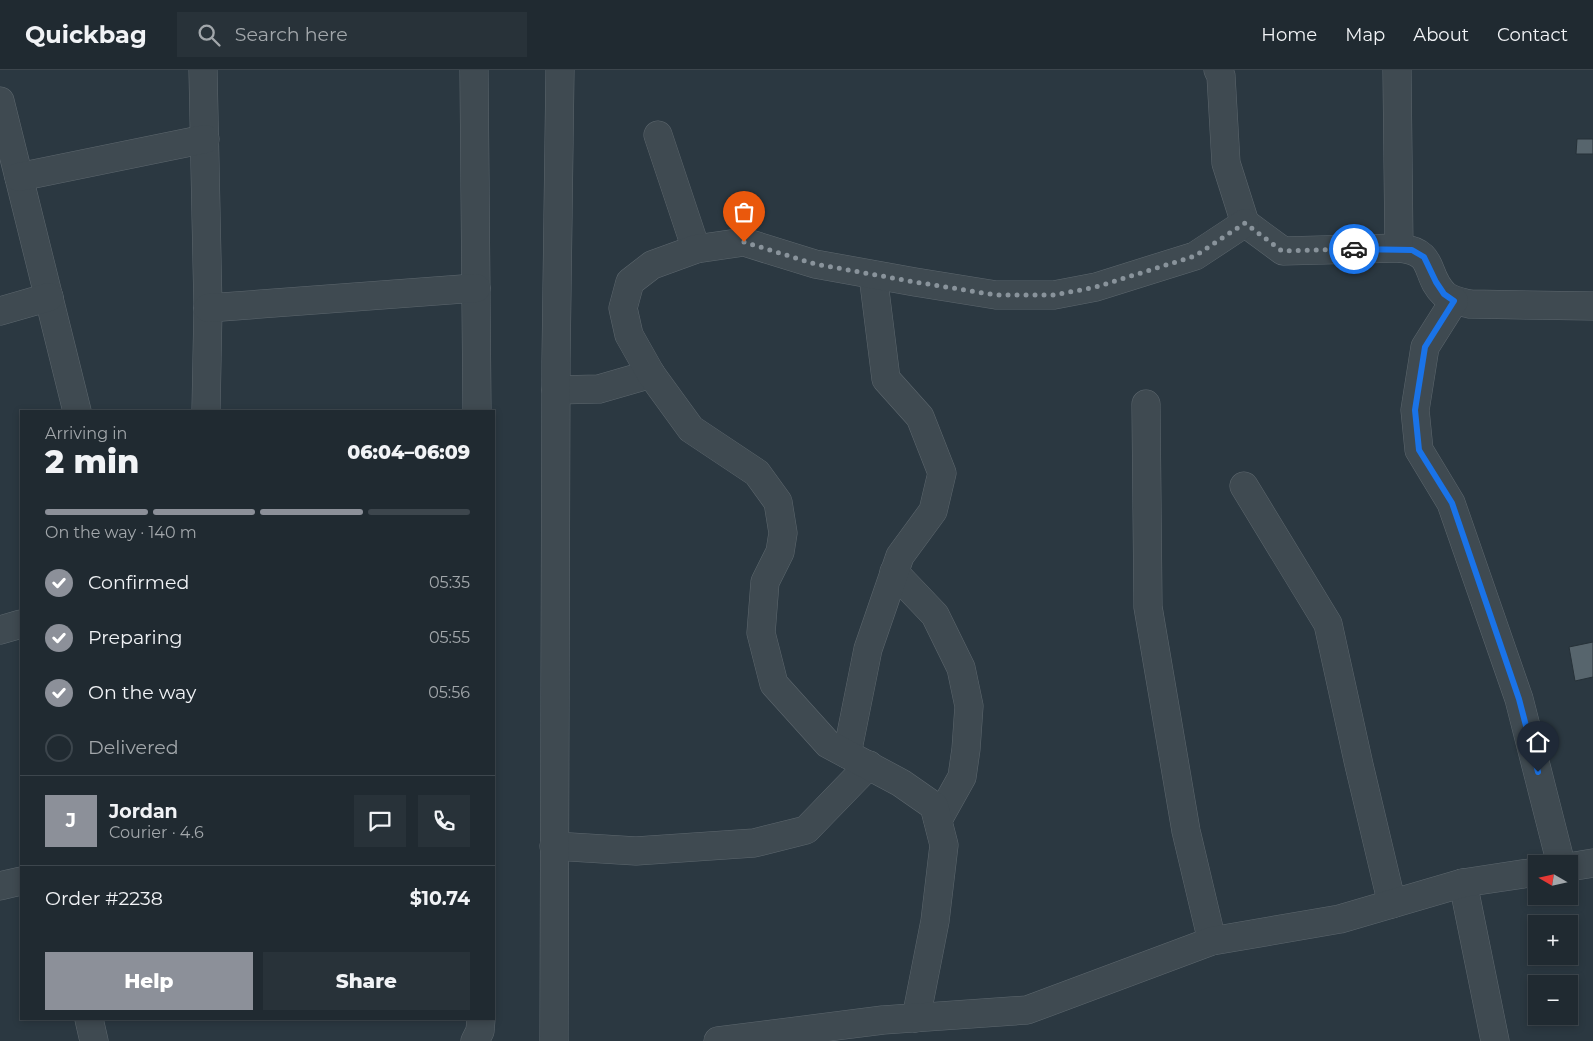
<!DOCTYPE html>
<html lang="en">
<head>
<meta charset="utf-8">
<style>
	body { margin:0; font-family:Montserrat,sans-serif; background:#283239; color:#f1f3f6; height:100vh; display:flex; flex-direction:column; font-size:19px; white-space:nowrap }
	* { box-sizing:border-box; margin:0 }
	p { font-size:16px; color:#a2a7ab }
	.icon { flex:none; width:28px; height:28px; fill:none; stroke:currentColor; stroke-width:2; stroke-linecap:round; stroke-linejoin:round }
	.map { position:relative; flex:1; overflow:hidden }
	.drawer { position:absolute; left:20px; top:340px; width:475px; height:610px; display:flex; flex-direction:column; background:#202a31; border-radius:0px; box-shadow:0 2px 8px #0003,0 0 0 1px #3d464d }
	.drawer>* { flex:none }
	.needle { width:32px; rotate:279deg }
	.tools { position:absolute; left:1528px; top:785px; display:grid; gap:10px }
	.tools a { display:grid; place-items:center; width:50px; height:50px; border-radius:0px; background:#202a31; box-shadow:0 2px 8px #0003,0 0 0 1px #3d464d; font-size:25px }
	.pin { position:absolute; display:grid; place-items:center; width:42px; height:42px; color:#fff; margin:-51px -21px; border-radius:50% 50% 50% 0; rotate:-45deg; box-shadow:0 0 5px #0007 }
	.pin .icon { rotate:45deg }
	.courier { position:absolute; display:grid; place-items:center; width:50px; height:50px; margin:-25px; border:4px solid #1a73e8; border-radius:50%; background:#fff; color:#222; box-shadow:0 1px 6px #0007 }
	.overview em { font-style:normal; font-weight:800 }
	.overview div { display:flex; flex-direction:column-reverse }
	.overview { display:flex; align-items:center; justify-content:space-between; height:85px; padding:0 25px }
	h1 { font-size:32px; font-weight:800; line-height:38px }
	.bar { display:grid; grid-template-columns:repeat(4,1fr); gap:8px 5px; align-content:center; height:60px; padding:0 25px }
	.bar i { height:6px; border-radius:4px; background:#3d464d }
	.bar .selected { background:#8c9099 }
	.bar p { grid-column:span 4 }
	.line { display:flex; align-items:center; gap:12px; padding:0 25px; border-top:1px solid #3d464d }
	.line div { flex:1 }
	.round { display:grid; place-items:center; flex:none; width:52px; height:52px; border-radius:0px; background:#283239 }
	ol { padding:0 25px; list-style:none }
	li { display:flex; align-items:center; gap:15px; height:55px }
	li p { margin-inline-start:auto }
	li .icon { padding:5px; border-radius:50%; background:#8c9099; color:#fff; stroke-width:4 }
	li:last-child { color:#a2a7ab }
	li i { width:28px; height:28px; border:2px solid #3d464d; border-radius:50% }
	.cta { display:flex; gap:10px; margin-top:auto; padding:10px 25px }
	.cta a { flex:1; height:58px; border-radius:0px; background:#8c9099; color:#fff; font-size:20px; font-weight:800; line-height:58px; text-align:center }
	.cta a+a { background:#283239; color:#f1f3f6 }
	header { display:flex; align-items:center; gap:30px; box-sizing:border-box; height:70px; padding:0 25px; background:#202a31; border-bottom:1px solid #3d464d }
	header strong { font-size:24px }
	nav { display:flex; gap:28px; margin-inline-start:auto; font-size:18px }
	.search { width:350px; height:45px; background:#283239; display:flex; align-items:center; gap:12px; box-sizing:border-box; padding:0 18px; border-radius:0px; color:#a2a7ab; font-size:19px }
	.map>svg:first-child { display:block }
	.building { fill:#57656d; stroke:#263138 }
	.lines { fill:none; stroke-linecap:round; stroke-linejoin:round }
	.minor-casing { stroke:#5d676e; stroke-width:29 }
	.minor { stroke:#3f4a51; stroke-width:28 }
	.done { stroke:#89939b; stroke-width:5; stroke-dasharray:0 9 }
	.route { stroke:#1a73e8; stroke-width:6 }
</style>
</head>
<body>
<header>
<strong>Quickbag</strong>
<div class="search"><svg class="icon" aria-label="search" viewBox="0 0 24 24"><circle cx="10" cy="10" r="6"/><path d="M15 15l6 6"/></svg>Search here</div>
<nav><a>Home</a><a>Map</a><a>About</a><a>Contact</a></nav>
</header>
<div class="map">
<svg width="1593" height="971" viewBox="0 0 1593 971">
	<rect width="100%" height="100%" fill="#2b3841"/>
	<g class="building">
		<path d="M 1577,69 L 1593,69 L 1593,84 L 1576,84 Z"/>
		<path d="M 1593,572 L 1593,607 L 1575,611 L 1569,577 Z"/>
	</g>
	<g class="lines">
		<defs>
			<g id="minor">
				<path d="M 203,0 L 208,238 L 206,341"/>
				<path d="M 474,0 L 477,341"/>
				<path d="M 1218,0 L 1221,6 L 1226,93 L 1245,153 L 1283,181 L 1399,178 C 1438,182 1423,205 1445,225 C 1452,231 1461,232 1470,234 L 1593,236"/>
				<path d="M 1397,0 L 1399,178"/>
				<path d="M 0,31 L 77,341"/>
				<path d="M 658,65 L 696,179"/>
				<path d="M 19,107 L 205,69"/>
				<path d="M 1454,231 L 1425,277 L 1415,340 L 1419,380 L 1451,433 L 1519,629 L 1561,794"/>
				<path d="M 208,238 L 476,218"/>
				<path d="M 0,241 L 49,227"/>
				<path d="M 556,320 L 599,319 L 651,304"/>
				<path d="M 1146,334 L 1148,537 L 1186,761 L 1212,871"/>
				<path d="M 1244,416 L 1328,554 L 1359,695 L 1392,834"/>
				<path d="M 894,502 L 935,545 L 961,598 L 969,636 L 966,679 L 962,707 L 938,750"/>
				<path d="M 0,560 L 21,554"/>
				<path d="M 847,684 L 868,579 L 900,486 L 933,441 L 942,403 L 920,347 L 886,309 L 873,205"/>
				<path d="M 554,776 L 636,781 L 754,773 L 806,760 L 869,695"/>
				<path d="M 1569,797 L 1593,793"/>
				<path d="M 1463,813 L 1495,971"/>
				<path d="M 0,816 L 21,811"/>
				<path d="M 916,948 L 935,851 L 944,775 L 934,736 L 901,713 L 828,674 L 774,614 L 761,563 L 765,512 L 780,482 L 783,463 L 778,432 L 757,403 L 691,359 L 651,304 L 629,265 L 623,238 L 630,212 L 652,195 L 696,179 L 744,172 L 815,194 L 915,212 L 996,225 L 1054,225 L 1096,217 L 1195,186 L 1245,153"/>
				<path d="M 89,949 L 94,971"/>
				<path d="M 475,971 L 480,961 L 481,949"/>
				<path d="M 554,971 L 556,292 L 560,0"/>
				<path d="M 718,971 L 883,950 L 1027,940 L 1212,871 L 1340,849 L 1463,813 L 1536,802"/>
			</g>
		</defs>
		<use href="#minor" class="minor-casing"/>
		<use href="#minor" class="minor"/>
	</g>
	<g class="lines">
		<path class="done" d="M 744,172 L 815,194 L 915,212 L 996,225 L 1054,225 L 1096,217 L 1195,186 L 1245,153 L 1282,181 L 1354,179"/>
		<path class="route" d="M 1354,179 L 1412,180 L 1424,187 L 1436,212 L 1444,224 L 1454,231 L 1425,277 L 1415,340 L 1419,380 L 1452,433 L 1519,629 L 1538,702"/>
	</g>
</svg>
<div class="tools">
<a><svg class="needle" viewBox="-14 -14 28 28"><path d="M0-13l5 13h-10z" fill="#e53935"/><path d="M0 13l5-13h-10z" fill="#a2a7ab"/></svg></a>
<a>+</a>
<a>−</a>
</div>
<div class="pin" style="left:744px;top:172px;background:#ea580c"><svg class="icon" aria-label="bag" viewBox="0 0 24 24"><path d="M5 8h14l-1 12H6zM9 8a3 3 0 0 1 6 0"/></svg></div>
<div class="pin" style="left:1538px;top:702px;background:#1f2937"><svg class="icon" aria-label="home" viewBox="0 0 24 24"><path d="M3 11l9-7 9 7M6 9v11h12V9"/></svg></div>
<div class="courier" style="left:1354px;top:179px"><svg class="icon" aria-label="car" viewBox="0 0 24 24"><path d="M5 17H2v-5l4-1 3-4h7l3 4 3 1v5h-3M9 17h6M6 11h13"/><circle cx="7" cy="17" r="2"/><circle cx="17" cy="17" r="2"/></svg></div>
<section class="drawer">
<div class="overview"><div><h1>2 min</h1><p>Arriving in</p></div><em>06:04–06:09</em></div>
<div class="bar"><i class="selected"></i><i class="selected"></i><i class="selected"></i><i></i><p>On the way · 140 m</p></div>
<ol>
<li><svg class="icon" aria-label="check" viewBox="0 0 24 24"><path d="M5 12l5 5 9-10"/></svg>Confirmed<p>05:35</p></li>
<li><svg class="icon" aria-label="check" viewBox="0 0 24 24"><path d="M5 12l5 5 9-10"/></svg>Preparing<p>05:55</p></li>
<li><svg class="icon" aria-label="check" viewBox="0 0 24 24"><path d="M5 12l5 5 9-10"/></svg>On the way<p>05:56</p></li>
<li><i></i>Delivered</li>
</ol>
<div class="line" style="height:90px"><b class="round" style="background:#8c9099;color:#fff">J</b><div><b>Jordan</b><p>Courier · 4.6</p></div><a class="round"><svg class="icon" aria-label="chat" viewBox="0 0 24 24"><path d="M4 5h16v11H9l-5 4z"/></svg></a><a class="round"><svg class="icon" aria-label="phone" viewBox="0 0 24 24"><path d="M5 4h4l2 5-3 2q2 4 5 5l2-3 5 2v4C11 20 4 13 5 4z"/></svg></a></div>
<div class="line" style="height:65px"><div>Order #2238</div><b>$10.74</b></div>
<div class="cta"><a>Help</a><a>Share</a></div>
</section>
</div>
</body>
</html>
